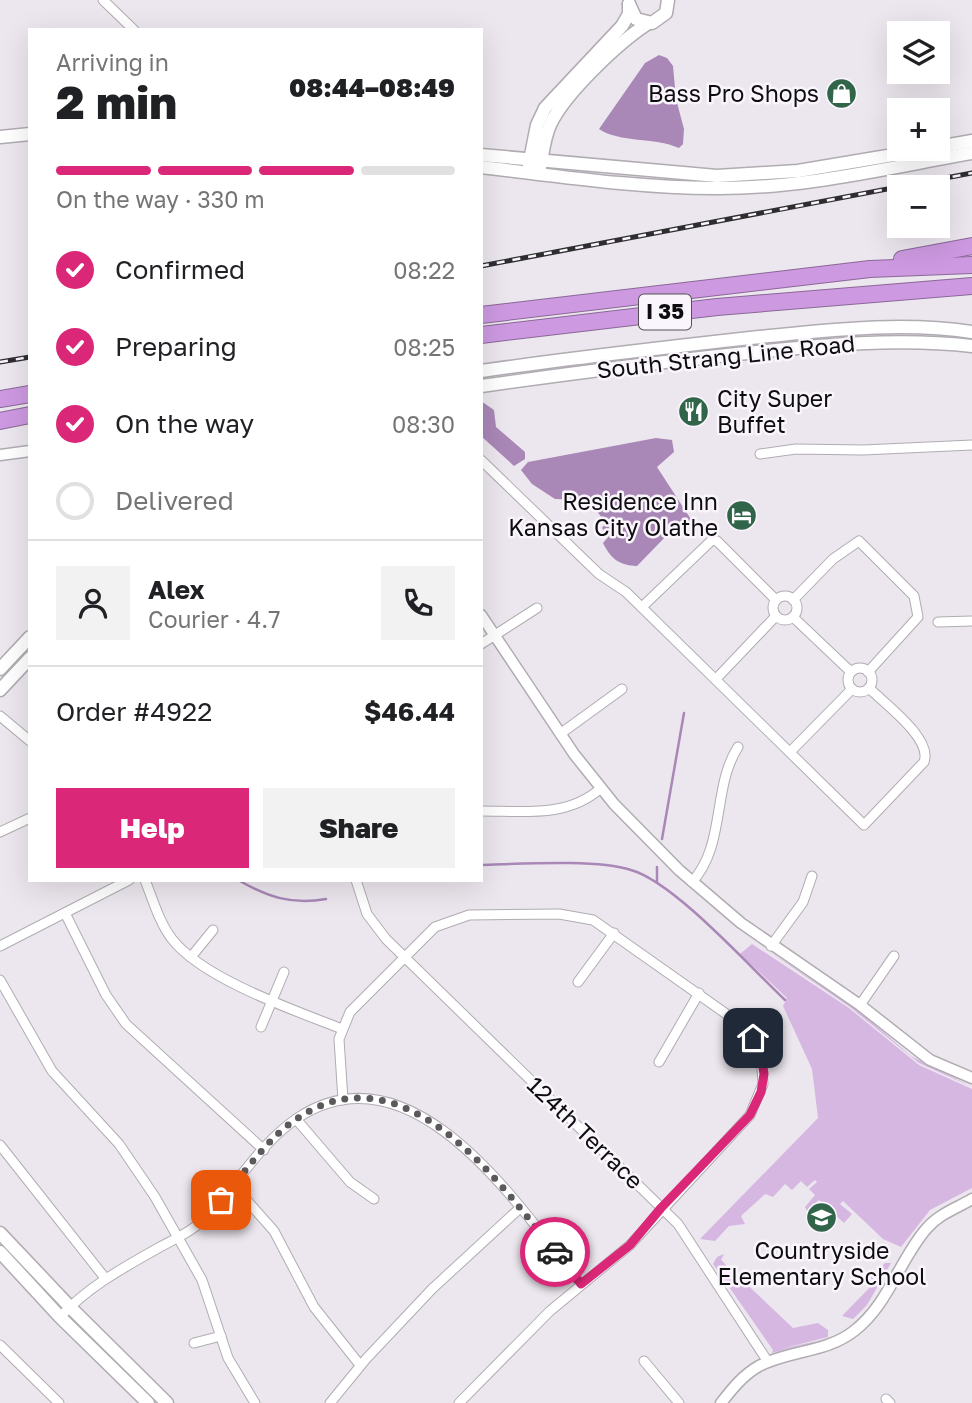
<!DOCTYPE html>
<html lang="en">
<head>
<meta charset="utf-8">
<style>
	body { margin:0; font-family:"Golos Text",sans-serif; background:#f2f2f2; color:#202124; height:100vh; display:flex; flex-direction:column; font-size:26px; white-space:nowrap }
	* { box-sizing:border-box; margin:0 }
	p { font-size:23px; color:#757577 }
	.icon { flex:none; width:38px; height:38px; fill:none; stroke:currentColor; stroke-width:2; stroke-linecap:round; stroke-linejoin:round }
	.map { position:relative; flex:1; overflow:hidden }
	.panel { position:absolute; left:28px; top:28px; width:455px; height:854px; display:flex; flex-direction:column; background:#fff; border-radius:0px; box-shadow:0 7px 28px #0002 }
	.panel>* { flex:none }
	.tools { position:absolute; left:887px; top:21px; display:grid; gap:14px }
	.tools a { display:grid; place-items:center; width:63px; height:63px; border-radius:0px; background:#fff; box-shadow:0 7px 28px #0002; font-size:35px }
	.pin { position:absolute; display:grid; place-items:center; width:60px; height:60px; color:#fff; margin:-30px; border-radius:14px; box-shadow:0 4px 10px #0006 }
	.courier { position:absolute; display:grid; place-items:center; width:70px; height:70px; margin:-35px; border:5px solid #db2777; border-radius:50%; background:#fff; color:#222; box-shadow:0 2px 9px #0007 }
	.head em { font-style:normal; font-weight:800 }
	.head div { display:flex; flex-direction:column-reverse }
	.head { display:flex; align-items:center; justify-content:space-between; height:119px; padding:0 28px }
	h1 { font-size:46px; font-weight:800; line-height:52px }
	.bar { display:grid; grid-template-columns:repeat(4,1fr); gap:10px 7px; align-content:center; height:84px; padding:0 28px }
	.bar i { height:9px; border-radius:5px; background:#e0e0e0 }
	.bar .on { background:#db2777 }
	.bar p { grid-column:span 4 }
	.line { display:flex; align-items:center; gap:18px; padding:0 28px; border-top:2px solid #e0e0e0 }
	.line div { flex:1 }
	.round { display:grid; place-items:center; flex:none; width:74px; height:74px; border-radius:0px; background:#f2f2f2 }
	ol { padding:0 28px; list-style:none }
	li { display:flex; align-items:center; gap:21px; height:77px }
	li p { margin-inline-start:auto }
	li .icon { padding:7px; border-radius:50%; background:#db2777; color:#fff; stroke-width:4 }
	li:last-child { color:#757577 }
	li i { width:38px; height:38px; border:4px solid #e0e0e0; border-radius:50% }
	.action { display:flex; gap:14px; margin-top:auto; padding:14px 28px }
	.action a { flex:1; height:80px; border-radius:0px; background:#db2777; color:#fff; font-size:28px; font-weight:800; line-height:80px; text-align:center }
	.action a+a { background:#f2f2f2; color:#202124 }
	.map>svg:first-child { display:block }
	.green { fill:#d6b7e2 }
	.water { fill:#a987b7 }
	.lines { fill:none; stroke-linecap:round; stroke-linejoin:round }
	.stream { stroke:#a987b7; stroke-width:2.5 }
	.minor-casing { stroke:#b0acb2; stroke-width:11 }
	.tertiary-casing { stroke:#b0acb2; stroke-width:13 }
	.secondary-casing { stroke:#b0acb2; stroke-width:15 }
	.motorway-casing { stroke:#8a6897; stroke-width:18 }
	.minor { stroke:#fff; stroke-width:9 }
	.tertiary { stroke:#fff; stroke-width:10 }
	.secondary { stroke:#fff; stroke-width:12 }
	.motorway { stroke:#cd99e1; stroke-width:16 }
	.rail-casing { stroke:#2e2d30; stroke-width:5 }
	.rail { stroke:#faf5fc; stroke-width:2.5; stroke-dasharray:8; stroke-linecap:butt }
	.done { stroke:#5b595c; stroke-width:7; stroke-dasharray:0 12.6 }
	.route { stroke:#db2777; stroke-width:9 }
	.labels { text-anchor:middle; stroke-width:5; stroke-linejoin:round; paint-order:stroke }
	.shield { fill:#faf5fc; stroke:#545255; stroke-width:2 }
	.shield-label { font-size:21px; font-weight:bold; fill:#0d0c0e }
	.poi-label { font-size:23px; fill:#0d0c0e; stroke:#faf5fc; text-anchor:end }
	.street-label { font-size:23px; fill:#0d0c0e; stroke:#faf5fc }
</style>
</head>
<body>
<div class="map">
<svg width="972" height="1403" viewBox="0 0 972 1403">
	<rect width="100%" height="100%" fill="#ece7ee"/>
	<g class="green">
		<path d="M 754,941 L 859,1011 L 911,1056 L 972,1087 L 919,1063 L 850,1007 Z"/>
		<path d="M 752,944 L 849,1008 L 919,1065 L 972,1089 L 972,1188 L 930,1210 L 901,1247 L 883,1239 L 843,1201 L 840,1204 L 852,1214 L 844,1223 L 819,1200 L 807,1211 L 805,1207 L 815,1195 L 809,1189 L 817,1182 L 815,1180 L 807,1187 L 801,1181 L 792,1190 L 785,1184 L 773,1197 L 765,1194 L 741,1216 L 745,1224 L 729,1226 L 715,1241 L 700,1239 L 818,1118 L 812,1069 L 783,1006 L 787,998 L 740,954 Z"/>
		<path d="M 724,1254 L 721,1260 L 793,1328 L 818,1323 L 828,1330 L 828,1337 L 781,1349 L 827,1339 L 772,1353 L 773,1350 L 713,1264 L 717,1257 Z"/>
		<path d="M 885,1263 L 891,1263 L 867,1305 L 853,1319 L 842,1316 L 875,1282 L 871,1278 Z"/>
	</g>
	<g class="water">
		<path d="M 659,55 L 667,58 L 673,66 L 676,99 L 684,129 L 683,144 L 679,148 C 654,137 620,143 599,129 L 645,63 Z"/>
		<path d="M 481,401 L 494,410 L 496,427 L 525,452 L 525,459 L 514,466 L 481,436 Z"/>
		<path d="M 656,438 L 672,440 L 674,452 L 657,467 L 694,524 L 670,532 L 637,566 C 619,565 611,559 603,543 L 609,536 L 602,528 L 606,523 L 588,500 L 555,499 L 532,484 L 521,470 L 528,462 Z"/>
	</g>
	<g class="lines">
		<g class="stream">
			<path d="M 662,839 L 684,713"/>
			<path d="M 481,865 C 520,864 596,859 631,870 C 674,882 749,966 785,1000"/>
			<path d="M 238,880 C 268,897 291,905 326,899"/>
			<path d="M 657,881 L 657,867"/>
		</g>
		<defs>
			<g id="minor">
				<path d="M 103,0 L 134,30"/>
				<path d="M 760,454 L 796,449 L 863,450 L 972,445"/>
				<path d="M 481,460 L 599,574 L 626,592 L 864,825 L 924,762 C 933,739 885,704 869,688"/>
				<circle cx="785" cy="608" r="12"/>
				<path d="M 793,600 L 833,559 L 859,541 L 914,596 L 918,617 L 868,672"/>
				<path d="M 642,607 L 712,540 L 717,541 L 776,600"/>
				<path d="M 793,617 L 851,672"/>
				<path d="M 938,622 L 972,621"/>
				<path d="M 481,644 L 537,608"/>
				<circle cx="860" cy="680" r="12"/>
				<path d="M 716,679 L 776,616"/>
				<path d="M 0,716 L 30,741"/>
				<path d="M 560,734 L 622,689"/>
				<path d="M 790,752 L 852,689"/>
				<path d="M 481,811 C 523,811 568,818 601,788"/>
				<path d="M 0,832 L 30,818"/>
				<path d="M 145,880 C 153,900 159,922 172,939 C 203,979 294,1010 342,1029"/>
				<path d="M 356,880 L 367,914 L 386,939 L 678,1224 L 768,1362"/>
				<path d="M 692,882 C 726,845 712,787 738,747"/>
				<path d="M 65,913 L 106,995 L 126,1024 L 264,1150"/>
				<path d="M 0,946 L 129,880"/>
				<path d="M 771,946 L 803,902 L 812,876"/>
				<path d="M 191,957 L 213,930"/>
				<path d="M 0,980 L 52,1071 L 119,1144 L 155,1197 L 202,1280 L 228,1358 L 255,1403"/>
				<path d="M 578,982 L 614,933"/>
				<path d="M 860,1005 L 894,956"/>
				<path d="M 261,1027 L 284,972"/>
				<path d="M 659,1062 L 699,993"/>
				<path d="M 343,1100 L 339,1039 L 350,1012 L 435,927 L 469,915 L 559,914 L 593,920 L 742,1025 L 761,1055 L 763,1084 L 750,1115 L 630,1245 L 550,1311 L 459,1403"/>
				<path d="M 296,1119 L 350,1182 L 374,1199"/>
				<path d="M 0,1145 L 105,1278"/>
				<path d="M 234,1186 L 274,1231 L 314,1307 L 360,1365"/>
				<path d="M 60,1317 C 89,1286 123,1268 160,1247 C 173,1240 189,1233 201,1222 C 234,1190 259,1143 299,1117 C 414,1043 520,1208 581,1284"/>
				<path d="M 194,1343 L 221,1336"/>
				<path d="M 0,1345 L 59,1403"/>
				<path d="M 644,1361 L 679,1403"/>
				<path d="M 886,1399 L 890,1403"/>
				<path d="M 330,1403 L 366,1359 L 432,1289 L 520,1208"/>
			</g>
			<g id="tertiary">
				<path d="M 0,455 L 30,451"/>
				<path d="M 481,615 L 574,754 L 614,804 L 679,870 L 741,923 L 860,1005 L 930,1060 L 972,1078"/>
				<path d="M 721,1403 C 732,1389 743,1375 759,1366 C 789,1350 826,1353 854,1331 C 889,1304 899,1260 927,1228 C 939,1214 957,1208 972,1199"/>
			</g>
			<g id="secondary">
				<path d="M 629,4 L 636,19 L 652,23 L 666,13 L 668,0"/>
				<path d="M 0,137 L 30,134"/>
				<path d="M 938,147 L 972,141"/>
				<path d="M 481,155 L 717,176 L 798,171 L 929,149"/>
				<path d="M 529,165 L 537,125 L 545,108 L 622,26 L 629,14 L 629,4"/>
				<path d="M 481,167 C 558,176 637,188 714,188 C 801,189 887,168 972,153"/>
				<path d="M 540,167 C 543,153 544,138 550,125 C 564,94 618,43 647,24"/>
				<path d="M 481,371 C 571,358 660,348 750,338 C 824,331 898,321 972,332"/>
				<path d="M 481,386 C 566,374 651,363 737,354 C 815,346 893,337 972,346"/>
				<path d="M 0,669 L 30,637"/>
				<path d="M 0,690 L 30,658"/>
				<path d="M 0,1233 L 70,1307 L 167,1403"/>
				<path d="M 0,1252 L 60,1317 L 148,1403"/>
			</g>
			<g id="motorway">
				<path d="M 902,259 L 972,246"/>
				<path d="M 481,315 L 870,269 L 972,265"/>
				<path d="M 481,335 L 717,307 L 972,286"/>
				<path d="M 0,399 L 30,394"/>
				<path d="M 0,421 L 30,415"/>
			</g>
		</defs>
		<use href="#minor" class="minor-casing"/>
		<use href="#tertiary" class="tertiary-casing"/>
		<use href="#secondary" class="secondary-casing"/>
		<use href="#motorway" class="motorway-casing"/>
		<use href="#minor" class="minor"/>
		<use href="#tertiary" class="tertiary"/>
		<use href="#secondary" class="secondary"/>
		<use href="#motorway" class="motorway"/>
		<defs>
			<g id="rail">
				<path d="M 481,266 L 972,173"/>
				<path d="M 0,362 L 30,357"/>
			</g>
		</defs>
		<use href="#rail" class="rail-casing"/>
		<use href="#rail" class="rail"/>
	</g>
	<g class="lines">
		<path class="done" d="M 221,1200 C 245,1173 267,1138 298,1118 C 403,1047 499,1181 555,1252"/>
		<path class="route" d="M 555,1252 L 581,1284 L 630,1245 L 661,1208 L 750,1115 L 761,1092 L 764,1074 L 761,1055 L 753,1038"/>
	</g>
	<defs>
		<symbol id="shop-disc" viewBox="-11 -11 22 22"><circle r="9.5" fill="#31654a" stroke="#faf5fc"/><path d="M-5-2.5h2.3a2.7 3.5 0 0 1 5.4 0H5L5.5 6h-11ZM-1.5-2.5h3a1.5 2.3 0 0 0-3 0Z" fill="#fff"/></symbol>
		<symbol id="restaurant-disc" viewBox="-11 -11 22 22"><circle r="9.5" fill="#31654a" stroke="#faf5fc"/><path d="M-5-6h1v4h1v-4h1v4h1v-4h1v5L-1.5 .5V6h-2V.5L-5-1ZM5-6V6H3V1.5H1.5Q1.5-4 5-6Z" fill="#fff"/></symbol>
		<symbol id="hotel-disc" viewBox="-11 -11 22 22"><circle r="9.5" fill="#31654a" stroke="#faf5fc"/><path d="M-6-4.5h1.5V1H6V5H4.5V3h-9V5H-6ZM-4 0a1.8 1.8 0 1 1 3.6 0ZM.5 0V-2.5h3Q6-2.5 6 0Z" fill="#fff"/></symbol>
		<symbol id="school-disc" viewBox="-11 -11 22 22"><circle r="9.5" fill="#31654a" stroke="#faf5fc"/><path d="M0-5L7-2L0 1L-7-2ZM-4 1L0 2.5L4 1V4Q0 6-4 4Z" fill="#fff"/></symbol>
	</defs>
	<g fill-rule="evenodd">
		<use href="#shop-disc" x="824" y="76" width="35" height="35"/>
		<use href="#restaurant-disc" x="676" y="394" width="35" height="35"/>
		<use href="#hotel-disc" x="724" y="498" width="35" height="35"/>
		<use href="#school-disc" x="804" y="1200" width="35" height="35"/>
	</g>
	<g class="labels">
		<rect class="shield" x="639" y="294.5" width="52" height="35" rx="5"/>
		<g class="shield-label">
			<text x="665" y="319">I 35</text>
		</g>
		<g class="poi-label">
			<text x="819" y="102">Bass Pro Shops</text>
			<text x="717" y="407" text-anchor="start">City Super<tspan x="717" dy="26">Buffet</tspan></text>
			<text x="718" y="510">Residence Inn<tspan x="718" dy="26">Kansas City Olathe</tspan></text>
			<text x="822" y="1259" text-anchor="middle">Countryside<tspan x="822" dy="26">Elementary School</tspan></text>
		</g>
		<g class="street-label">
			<text transform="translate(726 357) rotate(-6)" y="8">South Strang Line Road</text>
			<text transform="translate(585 1133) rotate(44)" y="8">124th Terrace</text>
		</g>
	</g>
</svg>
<div class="tools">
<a><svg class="icon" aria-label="layers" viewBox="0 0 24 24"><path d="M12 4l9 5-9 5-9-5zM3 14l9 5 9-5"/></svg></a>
<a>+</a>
<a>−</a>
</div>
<div class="pin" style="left:221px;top:1200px;background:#ea580c"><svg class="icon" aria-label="bag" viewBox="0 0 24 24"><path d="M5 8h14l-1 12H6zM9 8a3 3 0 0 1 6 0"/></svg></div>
<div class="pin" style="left:753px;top:1038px;background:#1f2937"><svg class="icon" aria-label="home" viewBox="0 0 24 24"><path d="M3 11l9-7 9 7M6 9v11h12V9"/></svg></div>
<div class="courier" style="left:555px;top:1252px"><svg class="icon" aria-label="car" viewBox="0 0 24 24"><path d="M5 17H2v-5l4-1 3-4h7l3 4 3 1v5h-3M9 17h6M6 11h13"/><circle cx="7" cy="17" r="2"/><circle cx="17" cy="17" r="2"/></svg></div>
<section class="panel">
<div class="head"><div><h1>2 min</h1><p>Arriving in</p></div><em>08:44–08:49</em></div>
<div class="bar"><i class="on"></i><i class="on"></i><i class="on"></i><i></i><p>On the way · 330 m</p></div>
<ol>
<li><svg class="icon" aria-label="check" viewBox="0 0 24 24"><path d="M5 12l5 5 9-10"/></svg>Confirmed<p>08:22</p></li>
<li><svg class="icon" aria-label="check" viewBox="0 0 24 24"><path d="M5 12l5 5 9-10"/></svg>Preparing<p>08:25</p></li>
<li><svg class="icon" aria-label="check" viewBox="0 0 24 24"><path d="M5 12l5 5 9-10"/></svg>On the way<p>08:30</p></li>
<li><i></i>Delivered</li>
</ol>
<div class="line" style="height:126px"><a class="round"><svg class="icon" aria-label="person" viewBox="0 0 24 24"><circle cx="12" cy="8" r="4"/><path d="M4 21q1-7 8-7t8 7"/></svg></a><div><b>Alex</b><p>Courier · 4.7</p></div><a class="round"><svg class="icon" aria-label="phone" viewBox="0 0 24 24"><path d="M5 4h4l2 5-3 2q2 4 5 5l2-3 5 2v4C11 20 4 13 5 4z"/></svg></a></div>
<div class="line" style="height:91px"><div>Order #4922</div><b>$46.44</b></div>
<div class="action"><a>Help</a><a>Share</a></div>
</section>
</div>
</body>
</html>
